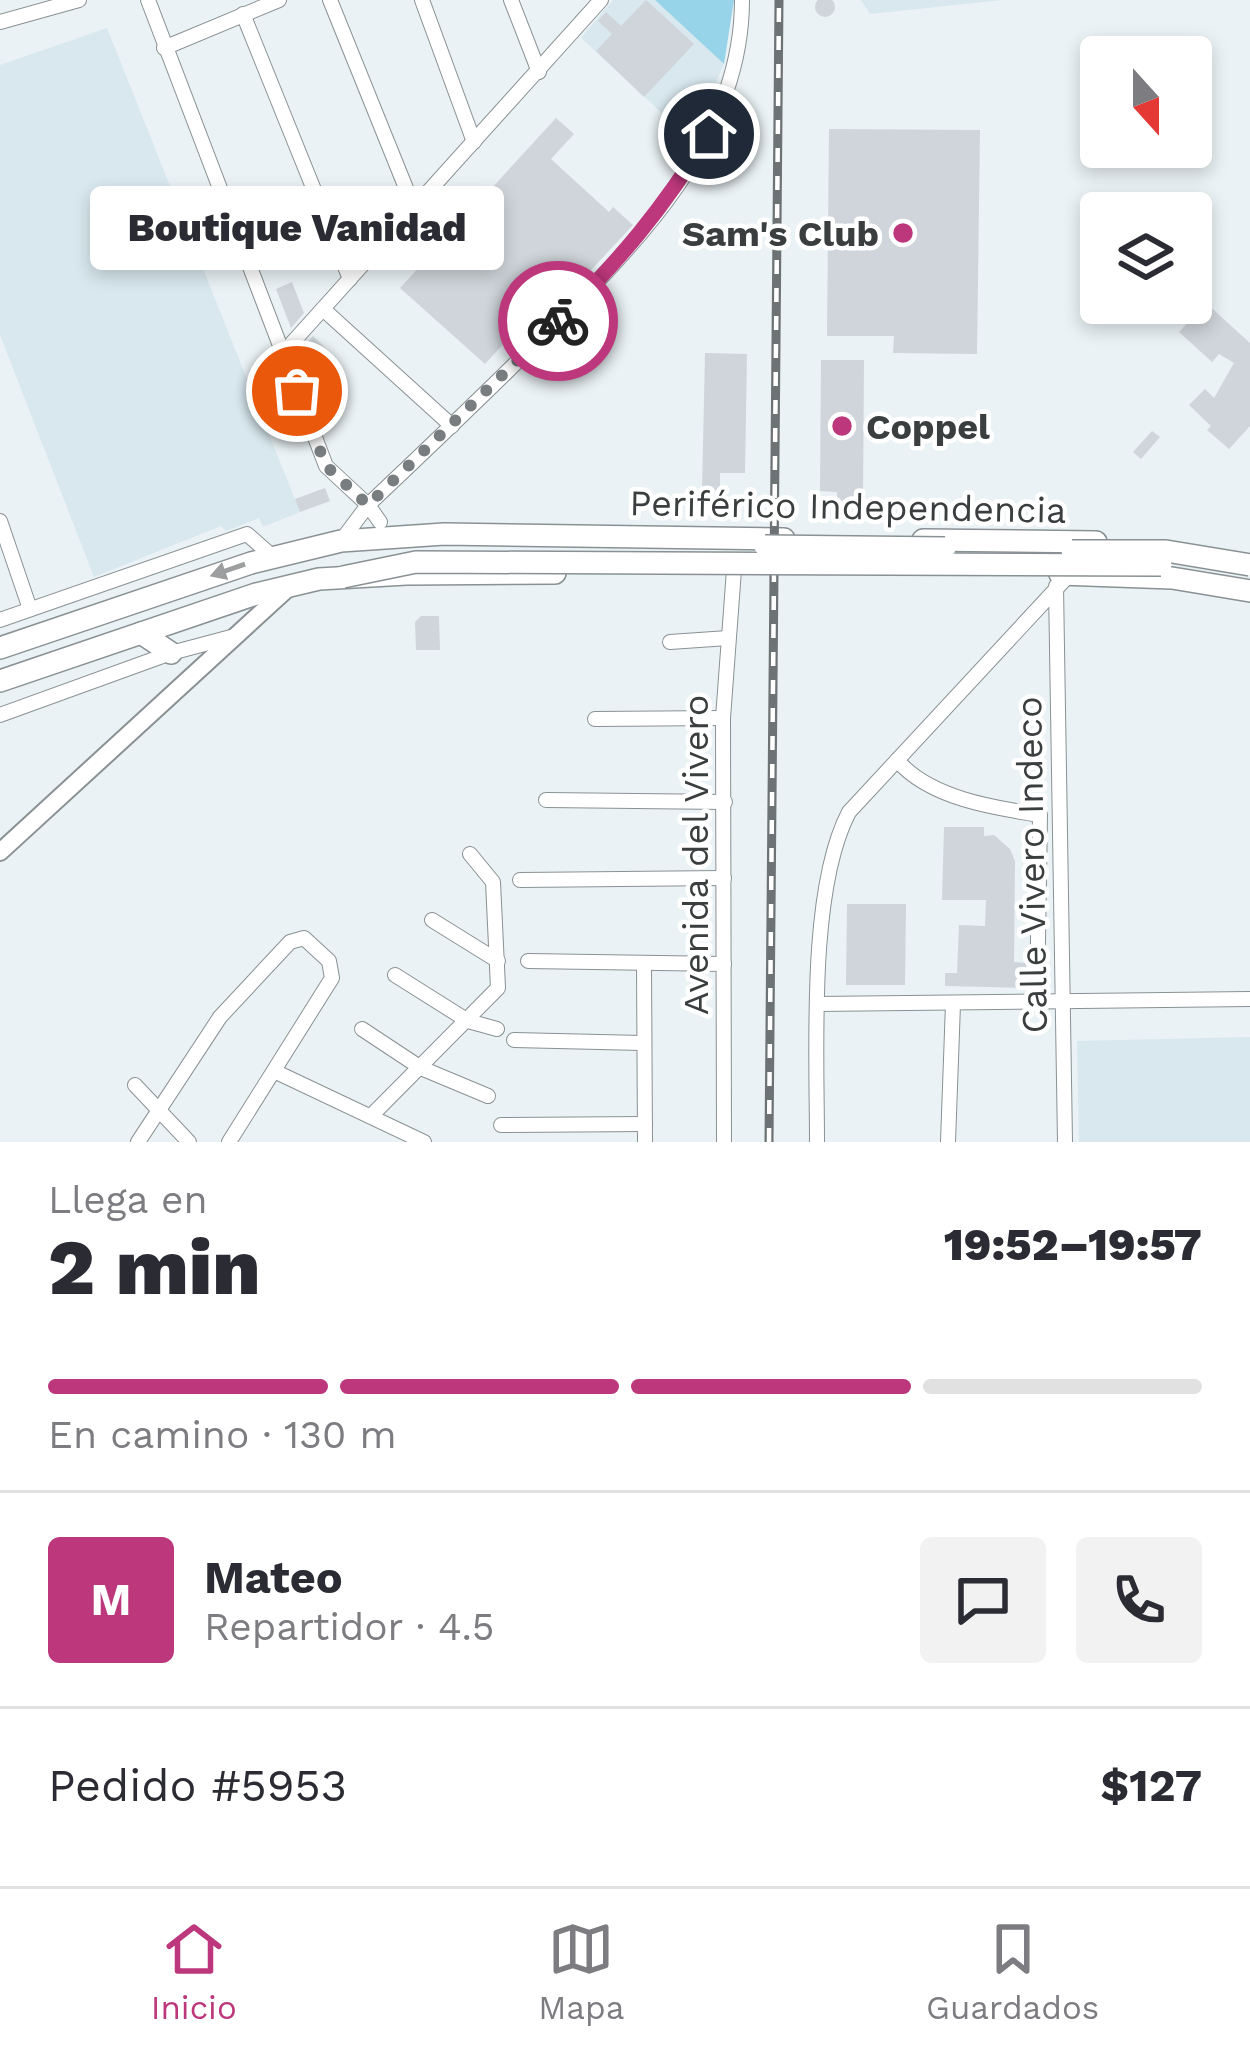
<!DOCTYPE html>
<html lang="es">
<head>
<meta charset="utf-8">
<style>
	body { margin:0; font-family:"Work Sans",sans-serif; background:#f2f2f3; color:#2b2b33; height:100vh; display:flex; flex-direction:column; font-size:45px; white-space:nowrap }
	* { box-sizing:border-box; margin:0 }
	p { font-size:39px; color:#7c7c81 }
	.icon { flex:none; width:66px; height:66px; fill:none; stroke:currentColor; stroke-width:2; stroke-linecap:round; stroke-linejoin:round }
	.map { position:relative; height:1142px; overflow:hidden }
	.drawer { display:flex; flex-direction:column; background:#fff; flex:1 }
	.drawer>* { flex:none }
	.needle { width:78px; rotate:159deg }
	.fabs { position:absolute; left:1080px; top:36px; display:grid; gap:24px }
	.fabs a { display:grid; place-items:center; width:132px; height:132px; border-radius:12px; background:#fff; box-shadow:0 6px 18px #0003; font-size:60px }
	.pin { position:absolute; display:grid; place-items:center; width:102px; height:102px; color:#fff; margin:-51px; border:6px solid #fff; border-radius:50%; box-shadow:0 3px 12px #0007 }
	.courier { position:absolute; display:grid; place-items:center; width:120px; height:120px; margin:-60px; border:9px solid #bc377b; border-radius:50%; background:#fff; color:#222; box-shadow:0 3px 15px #0007 }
	.bubble { position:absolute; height:84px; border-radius:12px; background:#fff; box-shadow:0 6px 18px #0003; font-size:39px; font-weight:800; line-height:84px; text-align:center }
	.summary em { font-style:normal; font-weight:800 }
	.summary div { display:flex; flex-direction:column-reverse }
	.summary { display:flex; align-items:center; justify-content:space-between; height:204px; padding:0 48px }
	h1 { font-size:78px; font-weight:800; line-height:90px }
	.bar { display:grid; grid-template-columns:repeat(4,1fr); gap:18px 12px; align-content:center; height:144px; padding:0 48px }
	.bar i { height:15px; border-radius:9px; background:#e1e1e2 }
	.bar .current { background:#bc377b }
	.bar p { grid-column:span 4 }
	.line { display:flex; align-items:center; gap:30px; padding:0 48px; border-top:3px solid #e1e1e2 }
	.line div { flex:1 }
	.round { display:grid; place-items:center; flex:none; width:126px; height:126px; border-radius:12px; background:#f2f2f3 }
	.tab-bar { display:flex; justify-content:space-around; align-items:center; height:168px; border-top:3px solid #e1e1e2; background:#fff; font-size:33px; color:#7c7c81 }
	.tab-bar a { display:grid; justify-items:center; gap:6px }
	.tab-bar .current { color:#bc377b }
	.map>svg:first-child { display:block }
	.built { fill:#d8e8ee }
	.green { fill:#98d4e9 }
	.building { fill:#cfd5da }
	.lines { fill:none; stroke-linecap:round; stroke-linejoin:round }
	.minor-casing { stroke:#8a9194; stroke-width:16 }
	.tertiary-casing { stroke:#8a9194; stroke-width:20 }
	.trunk-casing { stroke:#8a9194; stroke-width:24 }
	.minor { stroke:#fff; stroke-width:14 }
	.tertiary { stroke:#fff; stroke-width:16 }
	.trunk { stroke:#fff; stroke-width:21 }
	.rail-casing { stroke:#6d7274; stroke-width:9 }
	.rail { stroke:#fff; stroke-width:4.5; stroke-dasharray:14; stroke-linecap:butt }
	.trunk-bridge-casing { stroke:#8a9194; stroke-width:24; stroke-linecap:butt }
	.trunk-bridge { stroke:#fff; stroke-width:21 }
	.oneway { fill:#9c9e9f }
	.done { stroke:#787d7f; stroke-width:12; stroke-dasharray:0 21.6 }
	.route { stroke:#bc377b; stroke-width:15 }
	.poi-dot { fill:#bc377b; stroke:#fff; stroke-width:4.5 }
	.labels { text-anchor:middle; stroke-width:9; stroke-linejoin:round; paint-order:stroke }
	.poi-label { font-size:36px; font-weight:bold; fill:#3a3e3f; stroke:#fff; text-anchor:end }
	.street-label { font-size:36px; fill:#3a3e3f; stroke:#fff }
</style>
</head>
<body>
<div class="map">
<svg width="1250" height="1142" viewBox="0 0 1250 1142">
	<rect width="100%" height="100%" fill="#eaf2f5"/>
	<g class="built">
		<path d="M 613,0 L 655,0 L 724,64 L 691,140 L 581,38 Z"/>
		<path d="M 861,0 L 1003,0 L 870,14 Z"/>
		<path d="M 107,28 L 300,512 L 263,527 L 259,518 L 226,531 L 221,526 L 94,577 L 0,335 L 0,65 Z"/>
		<path d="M 1250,1037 L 1250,1142 L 1079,1142 L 1077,1041 Z"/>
	</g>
	<path class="green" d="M 655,0 L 734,0 L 724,64 Z"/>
	<g class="building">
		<circle cx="825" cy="7" r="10"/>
		<path d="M 646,0 L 694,44 L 644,97 L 596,51 L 612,34 L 598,21 L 606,12 L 621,26 Z"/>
		<path d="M 556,118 L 574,134 L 551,159 L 609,212 L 613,207 L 633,225 L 564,299 L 516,342 L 510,337 L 485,364 L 400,288 Z"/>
		<path d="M 829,129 L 980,130 L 977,354 L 893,353 L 894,336 L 827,336 Z"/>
		<path d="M 292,282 L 304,313 L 291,328 L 276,289 Z"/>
		<path d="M 1206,303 L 1250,343 L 1250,426 L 1229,449 L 1207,430 L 1211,426 L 1189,405 L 1205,389 L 1214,398 L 1234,363 L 1219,354 L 1212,362 L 1179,332 Z"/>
		<path d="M 313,336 L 336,358 L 309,386 L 297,354 Z"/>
		<path d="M 705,353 L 747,354 L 745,473 L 720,473 L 720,490 L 702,490 Z"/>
		<path d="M 821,360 L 864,360 L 863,503 L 837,502 L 837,492 L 820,491 Z"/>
		<path d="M 1152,431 L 1160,437 L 1141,459 L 1133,452 Z"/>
		<path d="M 325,488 L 330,501 L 300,512 L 295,499 Z"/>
		<path d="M 421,616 L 439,616 L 440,650 L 416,650 L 415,622 Z"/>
		<path d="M 944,827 L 984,827 L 984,836 L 994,835 L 1010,849 L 1015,861 L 1014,962 L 1026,963 L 1026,988 L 945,986 L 945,973 L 957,973 L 959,925 L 985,926 L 986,900 L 942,900 Z"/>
		<path d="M 847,904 L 906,904 L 905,985 L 846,985 Z"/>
	</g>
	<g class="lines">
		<defs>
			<g id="minor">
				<path d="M 148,0 L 326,466 L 368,505 L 380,522"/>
				<path d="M 330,0 L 414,208"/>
				<path d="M 422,0 L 474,142"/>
				<path d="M 511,0 L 539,72"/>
				<path d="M 243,14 L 350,279"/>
				<path d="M 0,22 L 79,0"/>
				<path d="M 164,48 L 279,0"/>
				<path d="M 323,309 L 452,426"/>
				<path d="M 283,353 L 601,0"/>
				<path d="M 0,521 L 30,609"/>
				<path d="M 341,541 L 368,505 C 424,452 480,399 534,345 C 629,251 742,144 742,0"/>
				<path d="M 1056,586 L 1065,1142"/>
				<path d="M 0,620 L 247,534 L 273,557"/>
				<path d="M 670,642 L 728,638"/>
				<path d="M 0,715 L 171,653 L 231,637"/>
				<path d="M 595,719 L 723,718"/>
				<path d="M 897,760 C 929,798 994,808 1040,815 L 1037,1000"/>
				<path d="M 546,800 L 725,802"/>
				<path d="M 520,880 L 724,878"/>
				<path d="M 432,920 L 498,961"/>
				<path d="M 528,961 L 724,964"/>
				<path d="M 644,963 L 645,1142"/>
				<path d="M 395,975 L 468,1021 L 497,1029"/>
				<path d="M 817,1004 L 1250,999"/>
				<path d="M 362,1029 L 421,1068 L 488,1096"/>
				<path d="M 514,1040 L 642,1043"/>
				<path d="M 274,1071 L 424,1142"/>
				<path d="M 135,1085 L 189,1142"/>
				<path d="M 372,1115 L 498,988 L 493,882 L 470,854"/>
				<path d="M 501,1125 L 645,1124"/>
				<path d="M 138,1142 L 220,1017 L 290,942 L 304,938 L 329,961 L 332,978 L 229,1142"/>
				<path d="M 724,1142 L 723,718 L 734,570"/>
				<path d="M 817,1142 C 817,1052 808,890 849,812 L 1069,575"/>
				<path d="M 948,1142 L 953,1004"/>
			</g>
			<path id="tertiary" d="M 0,852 L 287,589"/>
			<g id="trunk">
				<path d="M 923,540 L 1096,542"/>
				<path d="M 1060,574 L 1172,578 L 1250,591"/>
				<path d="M 141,633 L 171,653"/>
				<path d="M 0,648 L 251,563 L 341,541 L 444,534 L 784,539"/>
				<path d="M 0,681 L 256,594 L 319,579 L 406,574 L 555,573"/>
			</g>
		</defs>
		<use href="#minor" class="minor-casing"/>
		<use href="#tertiary" class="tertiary-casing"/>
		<use href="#trunk" class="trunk-casing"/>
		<use href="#minor" class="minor"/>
		<use href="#tertiary" class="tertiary"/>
		<use href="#trunk" class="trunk"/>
		<defs>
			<path id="rail" d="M 769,1142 L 779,0"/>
		</defs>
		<use href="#rail" class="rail-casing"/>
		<use href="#rail" class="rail"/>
		<defs>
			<g id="trunk-bridge">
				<path d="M 765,546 L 945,548"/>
				<path d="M 1072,551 L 1166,551 L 1250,565"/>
				<path d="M 343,577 L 416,562 L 1161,565"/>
			</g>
		</defs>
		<use href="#trunk-bridge" class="trunk-bridge-casing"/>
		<use href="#trunk-bridge" class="trunk-bridge"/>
	</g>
	<defs><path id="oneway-solid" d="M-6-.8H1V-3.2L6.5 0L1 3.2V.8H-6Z" transform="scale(3)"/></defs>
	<use class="oneway" href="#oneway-solid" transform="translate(228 570) rotate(161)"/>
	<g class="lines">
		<path class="done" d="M 297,391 L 326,466 L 368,505 L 558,321"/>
		<path class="route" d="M 558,321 C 620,260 663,209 709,134"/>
	</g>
	<g class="poi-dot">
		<circle cx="903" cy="233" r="12"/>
		<circle cx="842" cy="426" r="12"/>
	</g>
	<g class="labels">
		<g class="poi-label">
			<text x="879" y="246">Sam's Club</text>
			<text x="866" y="439" text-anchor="start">Coppel</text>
		</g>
		<g class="street-label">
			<text transform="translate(848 506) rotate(1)" y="13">Periférico Independencia</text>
			<text transform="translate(695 855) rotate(-90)" y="13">Avenida del Vivero</text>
			<text transform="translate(1031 865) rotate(-91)" y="13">Calle Vivero Indeco</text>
		</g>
	</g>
</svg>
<div class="fabs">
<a><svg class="needle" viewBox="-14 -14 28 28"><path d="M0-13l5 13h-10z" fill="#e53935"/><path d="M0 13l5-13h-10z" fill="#7c7c81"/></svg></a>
<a><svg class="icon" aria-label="layers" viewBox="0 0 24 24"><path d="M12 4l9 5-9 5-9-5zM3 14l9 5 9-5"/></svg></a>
</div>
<div class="pin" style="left:297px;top:391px;background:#ea580c"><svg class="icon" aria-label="bag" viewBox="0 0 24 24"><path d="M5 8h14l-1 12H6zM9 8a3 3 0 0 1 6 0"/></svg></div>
<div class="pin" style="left:709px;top:134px;background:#1f2937"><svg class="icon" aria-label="home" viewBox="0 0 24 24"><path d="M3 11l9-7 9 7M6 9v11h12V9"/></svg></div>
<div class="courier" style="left:558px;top:321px"><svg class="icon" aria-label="bike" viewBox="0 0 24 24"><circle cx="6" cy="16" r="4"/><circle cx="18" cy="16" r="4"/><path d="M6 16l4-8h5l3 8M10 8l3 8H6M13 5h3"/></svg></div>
<div class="bubble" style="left:90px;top:186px;width:414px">Boutique Vanidad</div>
</div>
<section class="drawer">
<div class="summary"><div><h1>2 min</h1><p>Llega en</p></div><em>19:52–19:57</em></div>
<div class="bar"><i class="current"></i><i class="current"></i><i class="current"></i><i></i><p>En camino · 130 m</p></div>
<div class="line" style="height:216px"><b class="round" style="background:#bc377b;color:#fff">M</b><div><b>Mateo</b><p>Repartidor · 4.5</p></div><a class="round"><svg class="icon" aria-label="chat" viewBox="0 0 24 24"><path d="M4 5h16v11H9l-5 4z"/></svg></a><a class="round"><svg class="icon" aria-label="phone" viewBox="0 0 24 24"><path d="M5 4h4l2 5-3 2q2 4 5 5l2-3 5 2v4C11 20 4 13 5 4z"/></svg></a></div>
<div class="line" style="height:156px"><div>Pedido #5953</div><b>$127</b></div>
</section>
<nav class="tab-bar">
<a class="current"><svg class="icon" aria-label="home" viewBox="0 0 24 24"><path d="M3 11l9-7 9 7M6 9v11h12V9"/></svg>Inicio</a>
<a><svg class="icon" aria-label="map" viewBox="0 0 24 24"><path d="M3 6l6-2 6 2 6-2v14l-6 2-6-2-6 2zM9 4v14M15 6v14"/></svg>Mapa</a>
<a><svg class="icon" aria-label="saved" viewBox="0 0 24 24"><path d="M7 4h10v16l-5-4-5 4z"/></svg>Guardados</a>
</nav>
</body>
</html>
